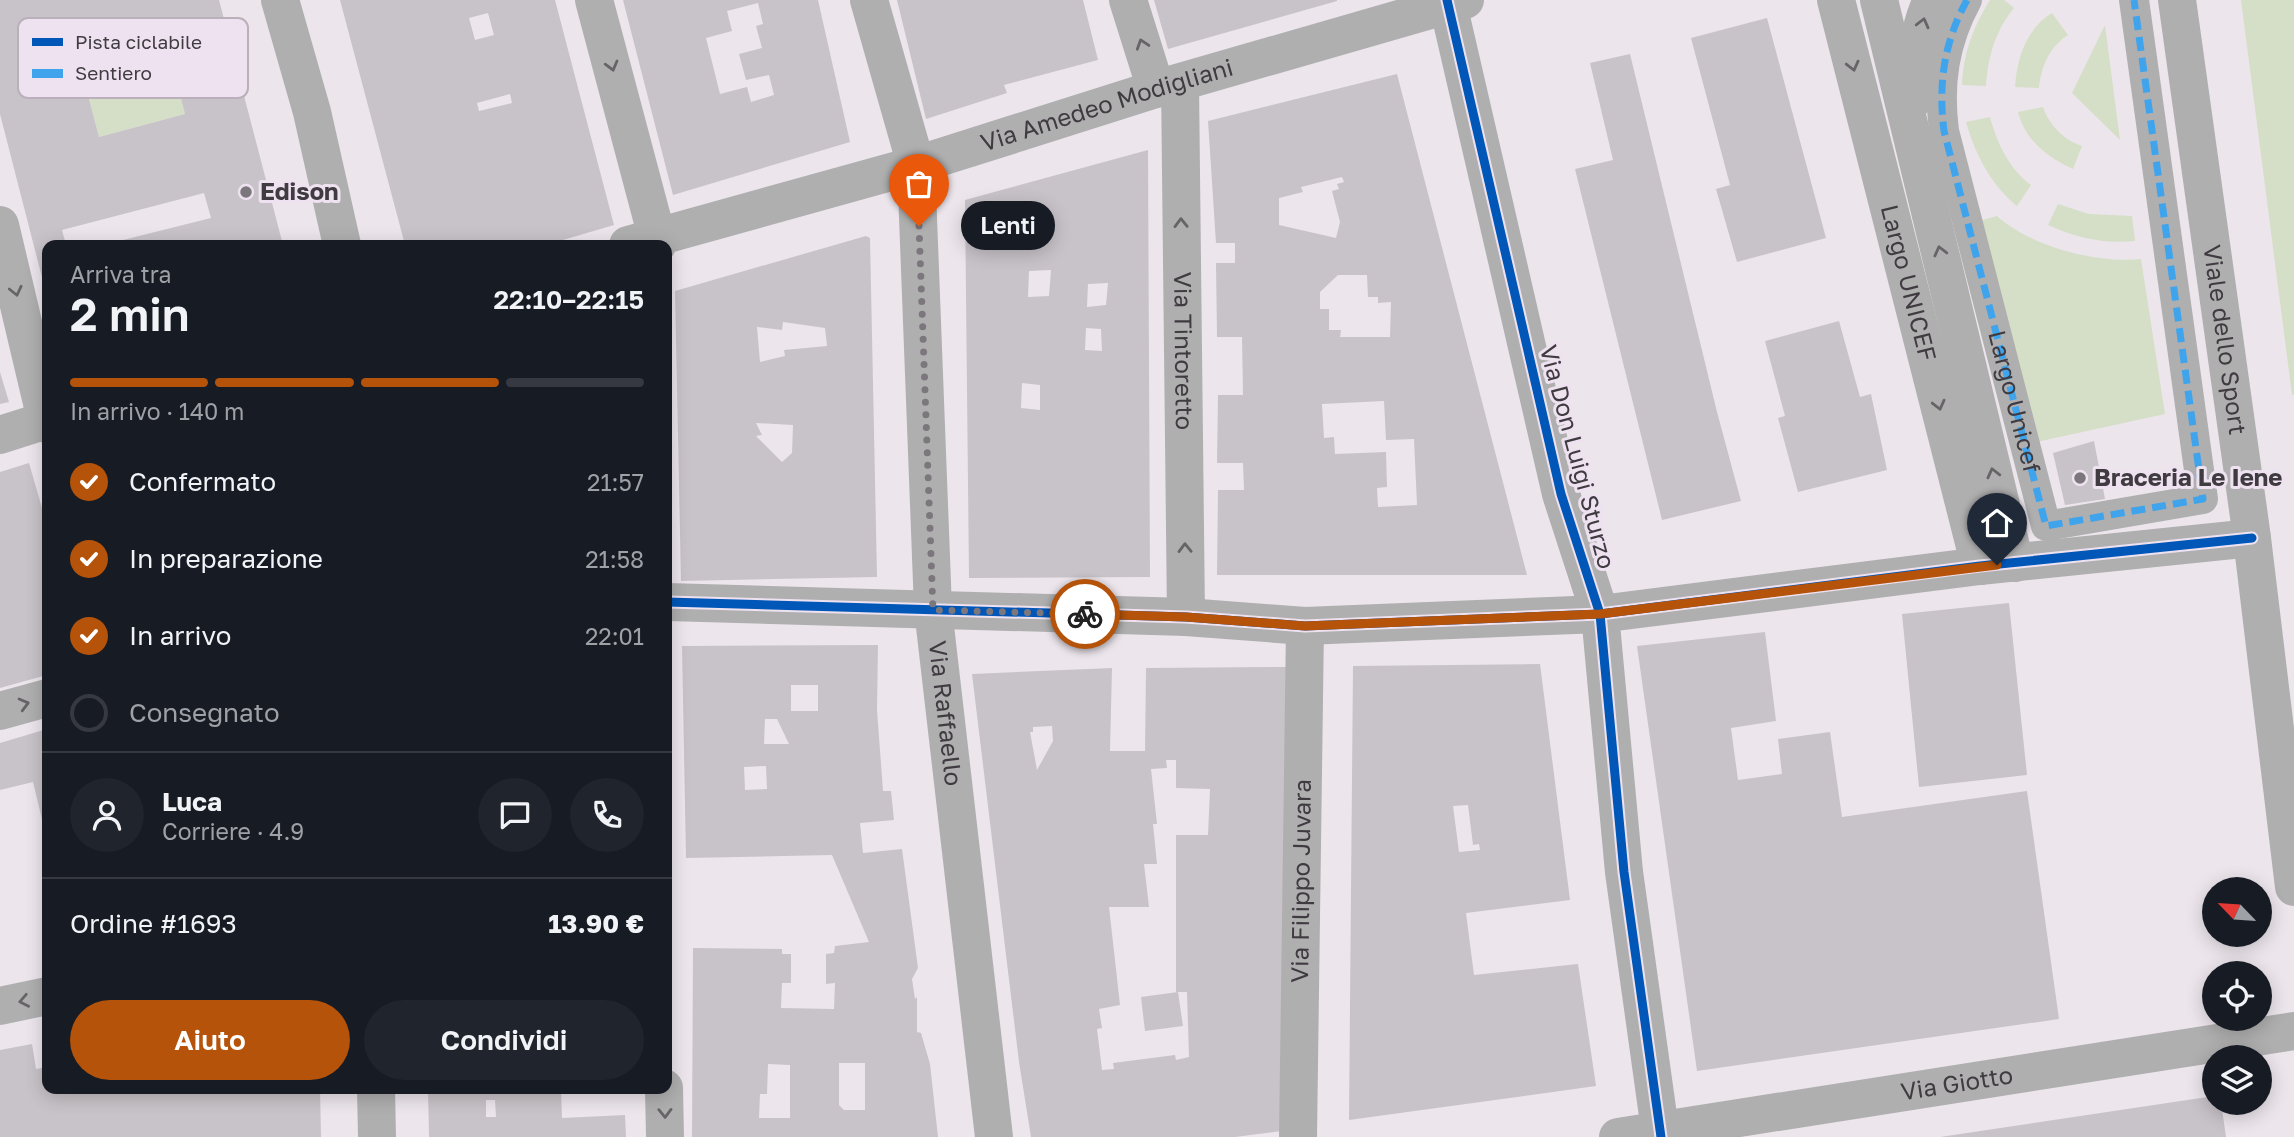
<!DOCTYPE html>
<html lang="it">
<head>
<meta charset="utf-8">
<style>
	body { margin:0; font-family:"Golos Text",sans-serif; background:#20242c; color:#f1f3f6; height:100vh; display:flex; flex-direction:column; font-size:26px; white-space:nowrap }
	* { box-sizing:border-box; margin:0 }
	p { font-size:23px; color:#9ea1a6 }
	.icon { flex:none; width:38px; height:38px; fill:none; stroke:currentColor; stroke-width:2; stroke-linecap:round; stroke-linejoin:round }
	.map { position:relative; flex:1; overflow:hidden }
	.side { position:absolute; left:42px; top:240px; width:630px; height:854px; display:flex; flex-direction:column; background:#171b24; border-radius:14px; box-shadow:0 4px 18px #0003 }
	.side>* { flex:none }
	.needle { width:46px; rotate:295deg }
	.buttons { position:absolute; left:2202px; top:877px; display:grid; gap:14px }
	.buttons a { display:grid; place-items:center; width:70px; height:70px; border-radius:50%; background:#171b24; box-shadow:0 4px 18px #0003; font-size:35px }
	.pin { position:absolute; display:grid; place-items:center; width:60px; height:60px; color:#fff; margin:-72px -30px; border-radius:50% 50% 50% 0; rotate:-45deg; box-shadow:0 0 7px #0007 }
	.pin .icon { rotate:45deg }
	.courier { position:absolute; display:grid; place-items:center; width:70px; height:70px; margin:-35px; border:5px solid #b45309; border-radius:50%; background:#fff; color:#222; box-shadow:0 2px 9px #0007 }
	.bubble { position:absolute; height:49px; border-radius:24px; background:#171b24; box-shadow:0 4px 18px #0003; font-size:23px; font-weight:600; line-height:49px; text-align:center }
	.overview em { font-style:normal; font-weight:600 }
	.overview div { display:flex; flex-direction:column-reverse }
	.overview { display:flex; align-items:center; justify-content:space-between; height:119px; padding:0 28px }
	h1 { font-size:46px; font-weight:600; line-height:52px }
	.bar { display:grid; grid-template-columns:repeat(4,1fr); gap:10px 7px; align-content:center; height:84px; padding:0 28px }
	.bar i { height:9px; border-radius:5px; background:#363941 }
	.bar .active { background:#b45309 }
	.bar p { grid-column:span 4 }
	.line { display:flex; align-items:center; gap:18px; padding:0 28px; border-top:2px solid #363941 }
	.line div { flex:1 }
	.round { display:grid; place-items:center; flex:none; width:74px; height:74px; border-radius:37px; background:#20242c }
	ol { padding:0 28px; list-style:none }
	li { display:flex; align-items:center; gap:21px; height:77px }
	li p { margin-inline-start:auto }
	li .icon { padding:7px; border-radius:50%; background:#b45309; color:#fff; stroke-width:4 }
	li:last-child { color:#9ea1a6 }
	li i { width:38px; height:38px; border:4px solid #363941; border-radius:50% }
	.cta { display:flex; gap:14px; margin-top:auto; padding:14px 28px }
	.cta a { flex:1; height:80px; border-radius:42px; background:#b45309; color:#fff; font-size:28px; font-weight:600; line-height:80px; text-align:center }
	.cta a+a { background:#20242c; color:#f1f3f6 }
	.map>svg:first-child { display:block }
	.green { fill:#d5dfc7 }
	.building { fill:#c8c3c8; fill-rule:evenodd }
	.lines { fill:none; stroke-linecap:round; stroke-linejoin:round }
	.pedestrian { stroke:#b0afb0; stroke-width:30 }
	.minor { stroke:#b0afb0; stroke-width:38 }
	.tertiary { stroke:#b0afb0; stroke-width:38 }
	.quiet { stroke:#3fa4ec; stroke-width:7; stroke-dasharray:14 7; stroke-linecap:butt }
	.cycleway-casing { stroke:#eee2f0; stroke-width:13 }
	.cycleway { stroke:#0057b8; stroke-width:9 }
	.oneway { stroke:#676467 }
	.done { stroke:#7c777c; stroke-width:7; stroke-dasharray:0 12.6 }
	.route { stroke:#b45309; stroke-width:9 }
	.poi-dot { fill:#7c777c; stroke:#eee2f0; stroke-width:2.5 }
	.labels { text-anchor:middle; stroke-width:6; stroke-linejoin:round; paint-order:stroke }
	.street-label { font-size:24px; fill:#3f3b40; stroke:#eee2f0 }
	.poi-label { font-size:24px; font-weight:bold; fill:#3f3b40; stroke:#eee2f0; text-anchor:start }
	.key { fill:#eee2f0; stroke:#bab0bb; stroke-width:2 }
	.key-label { font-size:19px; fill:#3f3b40 }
</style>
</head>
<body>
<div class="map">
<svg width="2294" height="1137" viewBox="0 0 2294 1137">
	<rect width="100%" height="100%" fill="#ece6ec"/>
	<g class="green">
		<path d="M 1990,0 L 2004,0 L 2014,8 C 1995,31 1988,57 1986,86 L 1962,85 C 1963,54 1973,27 1990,0 Z"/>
		<path d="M 2241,0 L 2294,0 L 2294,395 L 2292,395 Z"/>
		<path d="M 2052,13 L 2068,35 C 2050,46 2041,67 2039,88 L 2015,87 C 2017,58 2026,29 2052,13 Z"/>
		<path d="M 2105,25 L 2120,140 L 2072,93 Z"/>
		<path d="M 164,34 L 185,114 L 99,137 L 78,57 Z"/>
		<path d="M 2043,107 C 2049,125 2064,140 2082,146 L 2073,169 C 2048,158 2025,140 2018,112 Z"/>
		<path d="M 1990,117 C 1997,143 2009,169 2031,185 L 2017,206 C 1991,185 1975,154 1966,122 Z"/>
		<path d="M 2058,204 L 2089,214 L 2132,216 L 2135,241 C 2104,244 2076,238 2048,225 Z"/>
		<path d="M 1997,216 C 2030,246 2097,264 2141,259 L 2165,414 L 2032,443 L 1979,221 Z"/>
	</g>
	<g class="building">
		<path d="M 0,0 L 219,0 L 283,245 L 124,245 L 123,240 L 211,218 L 204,193 L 62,230 L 66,245 L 47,245 L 46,293 L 0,114 ZM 164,34 L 185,114 L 99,137 L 78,57 Z"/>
		<path d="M 340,0 L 555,0 L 614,225 L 546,245 L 405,245 ZM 488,13 L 494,35 L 475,40 L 469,18 ZM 510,94 L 512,103 L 479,111 L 477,103 Z"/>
		<path d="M 623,0 L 818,0 L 850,142 L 673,195 ZM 758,3 L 763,24 L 756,26 L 762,48 L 739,54 L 746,80 L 769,75 L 774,95 L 751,102 L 747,87 L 720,94 L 706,38 L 732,31 L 727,11 Z"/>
		<path d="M 897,0 L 1083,0 L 1098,60 L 1004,85 L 1007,93 L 926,119 Z"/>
		<path d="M 1154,0 L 1337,0 L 1337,1 L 1168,49 Z"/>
		<path d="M 1767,18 L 1826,238 L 1737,262 L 1716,189 L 1730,185 L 1691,38 Z"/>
		<path d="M 1630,54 L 1717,412 L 1741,501 L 1662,520 L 1575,169 L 1613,160 L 1590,63 Z"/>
		<path d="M 1397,74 L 1527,575 L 1217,575 L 1218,490 L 1244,490 L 1243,463 L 1217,463 L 1218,395 L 1243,395 L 1242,337 L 1217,337 L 1216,263 L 1235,263 L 1235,243 L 1216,243 L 1208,121 ZM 1342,177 L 1344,182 L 1337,184 L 1339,189 L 1332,191 L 1340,222 L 1336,238 L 1279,225 L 1279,198 L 1303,192 L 1301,187 ZM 1338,275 L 1367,275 L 1368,297 L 1378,297 L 1378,303 L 1391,302 L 1390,337 L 1340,337 L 1341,330 L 1329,330 L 1329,309 L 1320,309 L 1320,292 ZM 1384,401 L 1386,440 L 1414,439 L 1417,505 L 1378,507 L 1377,488 L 1387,487 L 1386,452 L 1335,454 L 1334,437 L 1324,438 L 1322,404 Z"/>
		<path d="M 1148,150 L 1150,577 L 969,578 L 965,200 ZM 1051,270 L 1049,296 L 1028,297 L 1029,271 ZM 1108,283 L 1106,305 L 1087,307 L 1088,284 ZM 1086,328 L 1101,329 L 1102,351 L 1085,350 ZM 1022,383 L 1040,385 L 1040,410 L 1021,408 Z"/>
		<path d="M 866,236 L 870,238 L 877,577 L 681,581 L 675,291 ZM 783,322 L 825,328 L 827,346 L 784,350 L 785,356 L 760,362 L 757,327 L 782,330 ZM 756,423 L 793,425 L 792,453 L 782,462 L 756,436 L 762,435 Z"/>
		<path d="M 1839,321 L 1860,397 L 1871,394 L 1887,470 L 1798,492 L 1778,418 L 1785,416 L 1765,341 Z"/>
		<path d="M 0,372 L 9,402 L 0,404 Z"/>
		<path d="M 2094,441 L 2105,499 L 2065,505 L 2053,453 Z"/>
		<path d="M 29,463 L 47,525 L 47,675 L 0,688 L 0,472 Z"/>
		<path d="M 2009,603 L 2027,775 L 1919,787 L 1902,614 Z"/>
		<path d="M 1765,632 L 1776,721 L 1731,728 L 1738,780 L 1782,774 L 1778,739 L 1830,732 L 1842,817 L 2027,791 L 2059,1019 L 1697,1071 L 1637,646 Z"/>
		<path d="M 878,645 L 877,710 L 883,791 L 891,791 L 894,820 L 860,823 L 863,853 L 902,849 L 918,968 L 912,979 L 915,999 L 917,997 L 917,1032 L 921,1033 L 930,1064 L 938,1137 L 692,1137 L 693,948 L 782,949 L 782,954 L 791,954 L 791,983 L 782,983 L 781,1008 L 834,1009 L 835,983 L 826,984 L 826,954 L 834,953 L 835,946 L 869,942 L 832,855 L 686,858 L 682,646 ZM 791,685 L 818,685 L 818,711 L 791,711 ZM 765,719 L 777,719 L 789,744 L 764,744 ZM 766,766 L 767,789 L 745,790 L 744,767 ZM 839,1063 L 865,1063 L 865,1110 L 844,1110 L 839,1105 ZM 768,1064 L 790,1065 L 790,1118 L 759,1118 L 760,1094 L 767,1094 Z"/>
		<path d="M 1540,664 L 1570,900 L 1466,913 L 1474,975 L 1578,964 L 1596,1086 L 1349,1120 L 1353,666 ZM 1468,805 L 1473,845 L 1479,844 L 1480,850 L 1459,852 L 1453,806 Z"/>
		<path d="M 1287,667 L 1282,1131 L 1235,1137 L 1031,1137 L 1019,1062 L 972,674 L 1112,668 L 1110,751 L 1145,751 L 1146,668 ZM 1052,726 L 1053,741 L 1037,770 L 1030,732 L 1033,732 L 1033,727 ZM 1166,760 L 1176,760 L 1176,788 L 1210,789 L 1208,835 L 1176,835 L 1176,992 L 1178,992 L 1141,997 L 1145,1031 L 1183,1026 L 1178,992 L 1187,992 L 1189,1057 L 1176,1060 L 1175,1055 L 1113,1063 L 1114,1069 L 1102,1070 L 1097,1029 L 1102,1028 L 1099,1009 L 1120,1005 L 1109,907 L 1149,907 L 1144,864 L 1157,864 L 1153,824 L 1157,824 L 1151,769 L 1167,768 Z"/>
		<path d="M 47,729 L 47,836 L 46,836 L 33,782 L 0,790 L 0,743 Z"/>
		<path d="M 32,1044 L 36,1069 L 47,1067 L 47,1088 L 320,1088 L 321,1137 L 0,1137 L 0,1050 Z"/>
		<path d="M 428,1088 L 561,1088 L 562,1118 L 625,1115 L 626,1137 L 429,1137 ZM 486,1100 L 495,1100 L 496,1117 L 486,1117 Z"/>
		<path d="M 2214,1096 L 2214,1102 L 2221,1102 L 2226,1137 L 1940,1137 Z"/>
	</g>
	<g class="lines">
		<path class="pedestrian" id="s1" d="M 1967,0 C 1944,42 1938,84 1944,131 L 2046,526 L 2203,499 L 2134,0"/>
		<g class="minor">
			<path d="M 594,0 L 657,237 L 657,245"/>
			<path id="s2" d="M 869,0 L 916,165 L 933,609 L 994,1137"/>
			<path d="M 1128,0 L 1156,89"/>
			<path d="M 1447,0 L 1561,494 L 1600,614 L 1624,872 L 1661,1137"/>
			<path id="s3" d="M 1836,0 L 1980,566"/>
			<path d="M 1879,0 L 2015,563"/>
			<path id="s4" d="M 2177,0 L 2252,538 L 2294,887"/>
			<path id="s5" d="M 1180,83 L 1186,617"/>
			<path d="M 1914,99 C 1916,65 1917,31 1932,0"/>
			<path d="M 0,225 L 47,424"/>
			<path id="s6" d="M 628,245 L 916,165 L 1156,89 L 1465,0"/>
			<path d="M 0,435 L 47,420"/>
			<path d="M 667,602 L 1186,617 L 1305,626 L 1600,614 L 1980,566 L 2252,538"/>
			<path d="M 0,711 L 47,698"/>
			<path d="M 0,1006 L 47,996"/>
			<path d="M 664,1088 L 665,1137"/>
			<path id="s7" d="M 1298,1137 L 1305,626"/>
			<path id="s8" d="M 1618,1137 L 2294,1031"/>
		</g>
		<g class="tertiary">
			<path d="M 280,0 L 312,112 L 342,245"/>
			<path d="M 376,1088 L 377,1137"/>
		</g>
		<path class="quiet" d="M 1967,0 C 1944,42 1938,84 1944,131 L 2046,526 L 2203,499 L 2134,0"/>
		<defs>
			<g id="cycleway">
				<path d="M 1447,0 L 1561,494 L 1600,614 L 1624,872 L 1661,1137"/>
				<path d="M 667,602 L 1186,617 L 1305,626 L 1600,614 L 1980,566 L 2252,538"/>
			</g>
		</defs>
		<use href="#cycleway" class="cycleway-casing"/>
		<use href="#cycleway" class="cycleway"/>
	</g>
	<defs><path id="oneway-chevron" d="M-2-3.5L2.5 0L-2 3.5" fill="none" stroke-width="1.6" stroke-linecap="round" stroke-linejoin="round" transform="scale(1.75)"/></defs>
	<g class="oneway">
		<use href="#oneway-chevron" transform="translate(1923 23) rotate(-76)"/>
		<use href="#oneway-chevron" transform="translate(1142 44) rotate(-108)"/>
		<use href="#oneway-chevron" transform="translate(612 66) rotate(75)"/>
		<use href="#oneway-chevron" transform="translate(1853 66) rotate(76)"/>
		<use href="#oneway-chevron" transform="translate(1181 223) rotate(-91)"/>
		<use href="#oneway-chevron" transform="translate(1940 251) rotate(-104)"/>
		<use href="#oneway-chevron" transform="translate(16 291) rotate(77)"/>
		<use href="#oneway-chevron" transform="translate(1939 405) rotate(76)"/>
		<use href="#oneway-chevron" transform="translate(1993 473) rotate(-104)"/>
		<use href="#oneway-chevron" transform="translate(1185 548) rotate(-91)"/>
		<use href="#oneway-chevron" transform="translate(24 704) rotate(-15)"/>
		<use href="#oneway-chevron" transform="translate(24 1001) rotate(169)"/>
		<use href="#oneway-chevron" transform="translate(665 1113) rotate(89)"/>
	</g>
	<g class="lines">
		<path class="done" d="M 919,226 L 933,610 L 1085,614"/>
		<path class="route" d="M 1085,614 L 1186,617 L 1305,626 L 1600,614 L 1997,565"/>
	</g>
	<g class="poi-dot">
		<circle cx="246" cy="192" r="7"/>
		<circle cx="2080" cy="478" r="7"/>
	</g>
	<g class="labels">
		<g class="street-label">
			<text dy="8" stroke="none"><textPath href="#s6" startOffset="499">Via Amedeo Modigliani</textPath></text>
			<text dy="8" stroke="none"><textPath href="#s3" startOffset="292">Largo UNICEF</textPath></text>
			<text dy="8" stroke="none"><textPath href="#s4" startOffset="343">Viale dello Sport</textPath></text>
			<text dy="8" stroke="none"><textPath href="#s5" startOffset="268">Via Tintoretto</textPath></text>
			<text dy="8" stroke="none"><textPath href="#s1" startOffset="415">Largo Unicef</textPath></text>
			<text transform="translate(1577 457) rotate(75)" y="8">Via Don Luigi Sturzo</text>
			<text dy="8" stroke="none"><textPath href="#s2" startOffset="721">Via Raffaello</textPath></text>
			<text dy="8" stroke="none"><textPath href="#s7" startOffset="256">Via Filippo Juvara</textPath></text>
			<text dy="8" stroke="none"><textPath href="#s8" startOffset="343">Via Giotto</textPath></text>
		</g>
		<g class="poi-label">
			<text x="260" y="200">Edison</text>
			<text x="2094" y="486">Braceria Le Iene</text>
		</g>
	</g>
	<rect x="18" y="18" width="230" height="80" rx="10" class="key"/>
	<rect x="32" y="38" width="31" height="8" fill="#0057b8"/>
	<rect x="32" y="69" width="31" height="9" fill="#3fa4ec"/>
	<g class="key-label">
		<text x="75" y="49">Pista ciclabile</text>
		<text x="75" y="80">Sentiero</text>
	</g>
</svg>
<div class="buttons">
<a><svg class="needle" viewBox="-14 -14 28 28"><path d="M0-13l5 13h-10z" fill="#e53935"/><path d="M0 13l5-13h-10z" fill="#9ea1a6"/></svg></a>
<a><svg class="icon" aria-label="locate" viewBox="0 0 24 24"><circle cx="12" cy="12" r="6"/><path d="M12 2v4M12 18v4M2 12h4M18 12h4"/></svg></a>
<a><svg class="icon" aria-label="layers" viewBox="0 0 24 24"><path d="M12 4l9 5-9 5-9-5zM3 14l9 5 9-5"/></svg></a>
</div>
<div class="pin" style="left:919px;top:226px;background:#ea580c"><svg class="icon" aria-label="bag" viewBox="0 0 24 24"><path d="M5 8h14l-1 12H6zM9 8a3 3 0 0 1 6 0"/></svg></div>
<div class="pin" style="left:1997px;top:565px;background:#1f2937"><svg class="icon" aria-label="home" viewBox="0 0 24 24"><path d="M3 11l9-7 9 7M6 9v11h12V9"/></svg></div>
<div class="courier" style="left:1085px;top:614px"><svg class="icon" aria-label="bike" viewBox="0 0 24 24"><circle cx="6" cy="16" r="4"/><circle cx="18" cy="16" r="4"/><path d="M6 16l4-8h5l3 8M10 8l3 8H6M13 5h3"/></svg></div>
<div class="bubble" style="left:961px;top:201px;width:94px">Lenti</div>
<section class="side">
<div class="overview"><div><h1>2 min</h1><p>Arriva tra</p></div><em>22:10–22:15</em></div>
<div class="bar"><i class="active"></i><i class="active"></i><i class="active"></i><i></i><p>In arrivo · 140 m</p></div>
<ol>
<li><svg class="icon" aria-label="check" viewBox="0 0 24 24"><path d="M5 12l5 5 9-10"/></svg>Confermato<p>21:57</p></li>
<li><svg class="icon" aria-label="check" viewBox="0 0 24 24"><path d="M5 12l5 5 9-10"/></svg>In preparazione<p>21:58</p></li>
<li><svg class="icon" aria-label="check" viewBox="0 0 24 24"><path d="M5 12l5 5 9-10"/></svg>In arrivo<p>22:01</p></li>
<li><i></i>Consegnato</li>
</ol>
<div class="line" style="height:126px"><a class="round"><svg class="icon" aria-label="person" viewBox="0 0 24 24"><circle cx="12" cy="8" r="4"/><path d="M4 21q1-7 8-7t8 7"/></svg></a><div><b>Luca</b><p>Corriere · 4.9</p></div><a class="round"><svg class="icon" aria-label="chat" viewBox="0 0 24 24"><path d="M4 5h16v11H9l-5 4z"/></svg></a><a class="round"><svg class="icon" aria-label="phone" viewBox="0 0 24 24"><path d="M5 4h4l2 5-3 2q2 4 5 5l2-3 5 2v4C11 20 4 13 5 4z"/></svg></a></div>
<div class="line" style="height:91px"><div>Ordine #1693</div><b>13.90 €</b></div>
<div class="cta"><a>Aiuto</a><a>Condividi</a></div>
</section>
</div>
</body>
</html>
